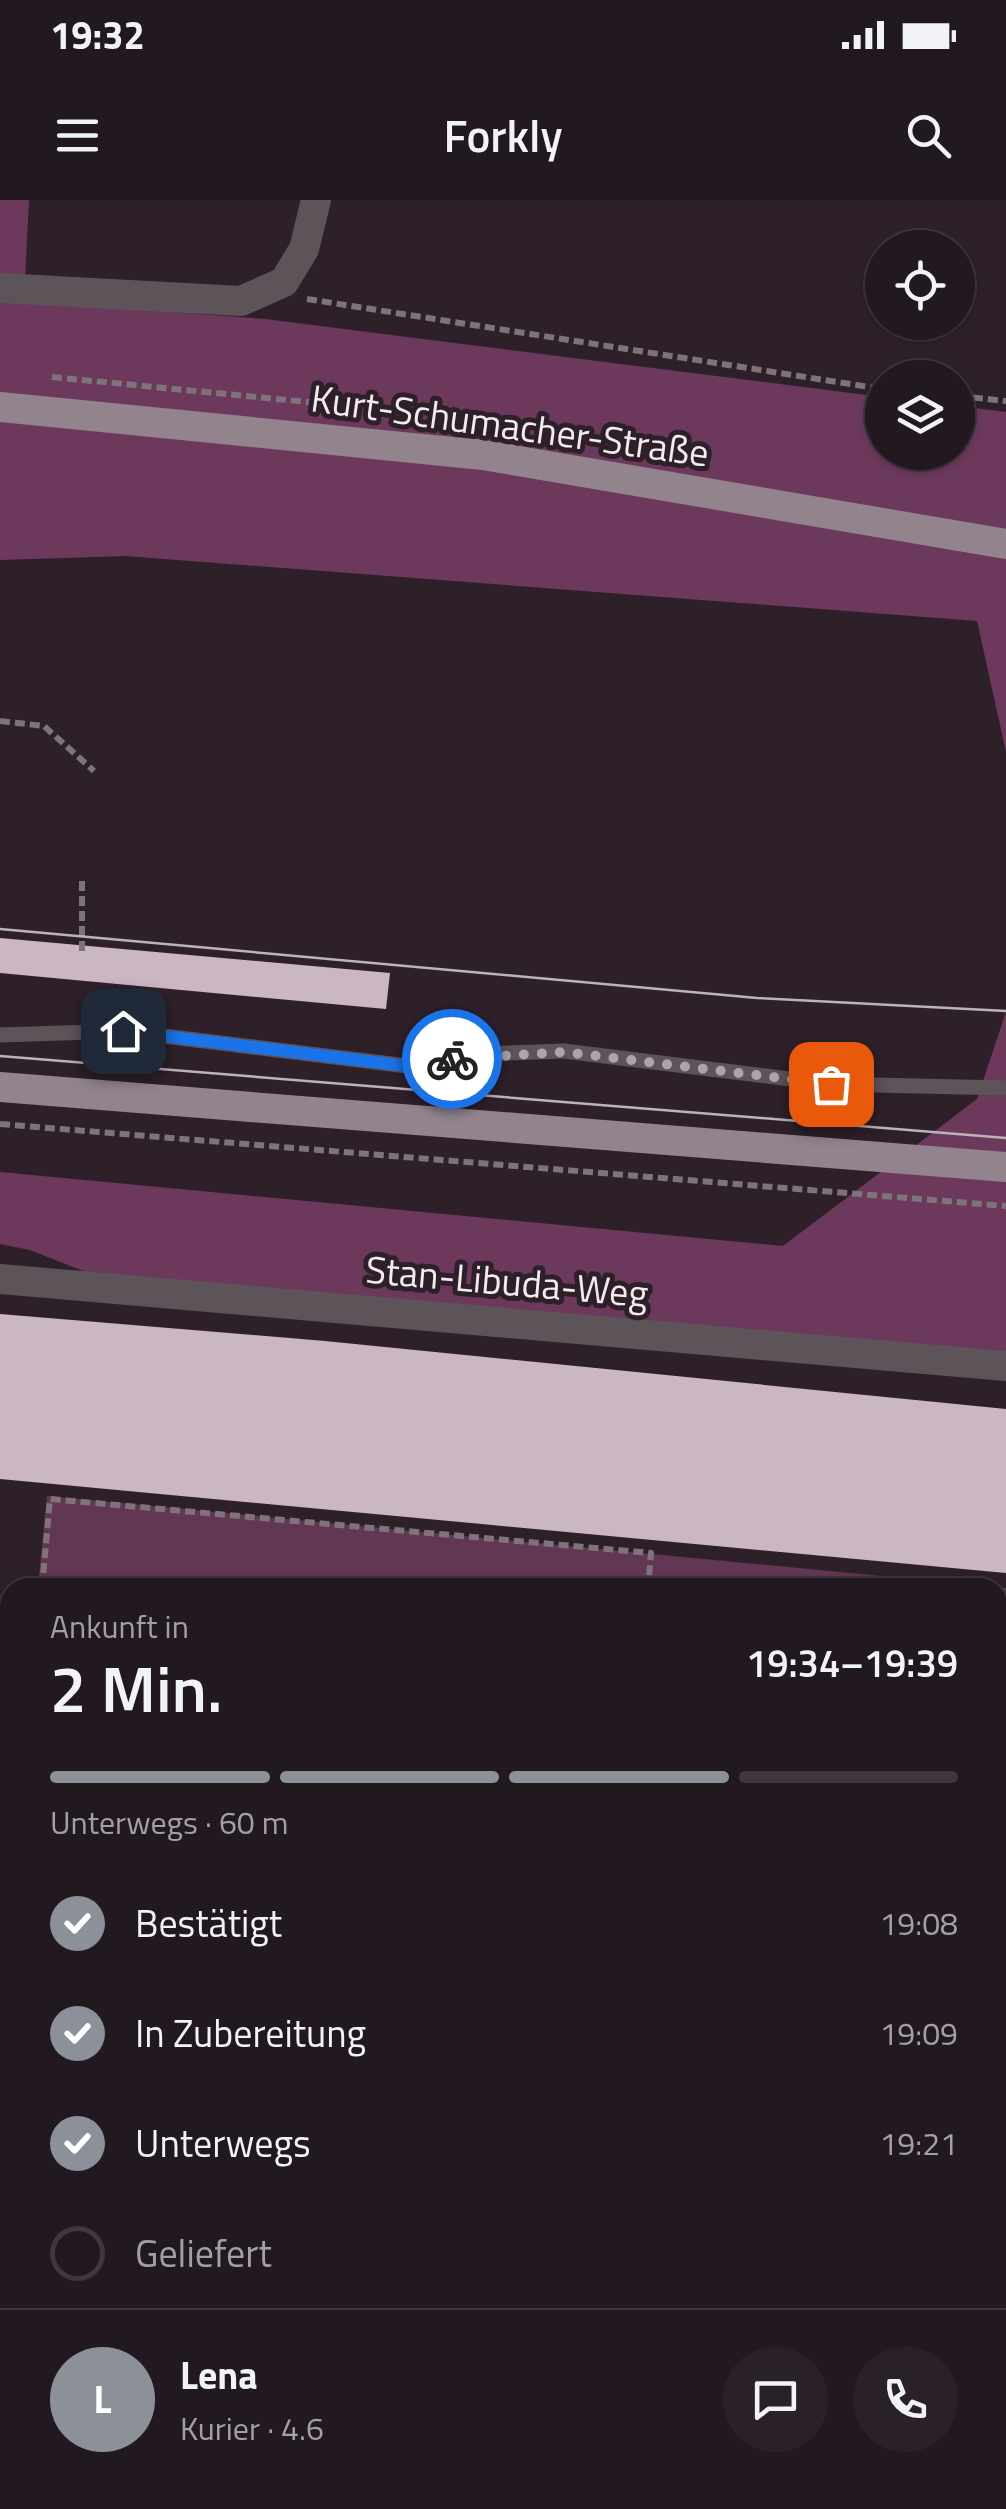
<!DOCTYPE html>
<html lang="de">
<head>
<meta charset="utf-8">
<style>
	body { margin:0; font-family:"Titillium Web",sans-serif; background:#2a2128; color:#f1f3f6; height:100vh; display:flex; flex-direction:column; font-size:38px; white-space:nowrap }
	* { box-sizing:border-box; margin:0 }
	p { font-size:32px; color:#a2a0a4 }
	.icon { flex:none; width:55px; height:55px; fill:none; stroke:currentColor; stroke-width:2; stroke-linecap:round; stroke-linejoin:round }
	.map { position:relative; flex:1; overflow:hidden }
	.details { position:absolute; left:0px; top:1378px; width:1008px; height:932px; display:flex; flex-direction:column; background:#22181f; border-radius:30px 30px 0 0; box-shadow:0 2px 8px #0004,0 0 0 2px #3f373d }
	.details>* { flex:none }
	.tools { position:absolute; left:865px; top:30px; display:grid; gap:20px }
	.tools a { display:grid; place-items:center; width:110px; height:110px; border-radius:50%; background:#22181f; box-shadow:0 2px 8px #0004,0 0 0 2px #3f373d; font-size:50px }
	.pin { position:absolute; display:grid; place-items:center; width:85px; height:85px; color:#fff; margin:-42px; border-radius:20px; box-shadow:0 5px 15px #0006 }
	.courier { position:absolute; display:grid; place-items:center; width:100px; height:100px; margin:-50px; border:8px solid #1a73e8; border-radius:50%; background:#fff; color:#222; box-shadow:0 2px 12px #0007 }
	.head em { font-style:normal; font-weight:600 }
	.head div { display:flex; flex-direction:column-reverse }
	.head { display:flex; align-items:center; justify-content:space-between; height:170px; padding:0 50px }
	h1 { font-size:65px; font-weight:600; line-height:75px }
	.bar { display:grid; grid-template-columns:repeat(4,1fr); gap:15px 10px; align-content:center; height:120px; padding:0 50px }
	.bar i { height:12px; border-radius:8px; background:#3f373d }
	.bar .current { background:#8c9099 }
	.bar p { grid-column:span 4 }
	.line { display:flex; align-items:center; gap:25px; padding:0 50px; border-top:2px solid #3f373d }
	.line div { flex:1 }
	.round { display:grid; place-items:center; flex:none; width:105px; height:105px; border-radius:52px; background:#2a2128 }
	ol { padding:0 50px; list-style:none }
	li { display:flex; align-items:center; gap:30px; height:110px }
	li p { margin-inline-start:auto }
	li .icon { padding:10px; border-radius:50%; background:#8c9099; color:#fff; stroke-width:4 }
	li:last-child { color:#a2a0a4 }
	li i { width:55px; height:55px; border:5px solid #3f373d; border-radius:50% }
	.status { display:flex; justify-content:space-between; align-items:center; height:70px; padding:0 50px; background:#22181f; direction:ltr }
	.status svg { height:28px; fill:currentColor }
	header { display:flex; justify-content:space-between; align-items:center; height:130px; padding:0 50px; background:#22181f; font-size:45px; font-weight:600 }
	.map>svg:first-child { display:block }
	.green { fill:#613754 }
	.forest { fill:#6c395d }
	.building { fill:#cab7c3 }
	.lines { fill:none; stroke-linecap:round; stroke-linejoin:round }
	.path { stroke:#7f737b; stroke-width:6; stroke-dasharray:10 5; stroke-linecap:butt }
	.service { stroke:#5c5459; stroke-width:15 }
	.minor { stroke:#5c5459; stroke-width:30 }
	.primary { stroke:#92838d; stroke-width:30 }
	.tram { stroke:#bdb2ba; stroke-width:2.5 }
	.done { stroke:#afa3ab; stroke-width:10; stroke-dasharray:0 18 }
	.route { stroke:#1a73e8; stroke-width:12 }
	.labels { text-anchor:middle; stroke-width:10; stroke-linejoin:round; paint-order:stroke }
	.street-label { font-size:38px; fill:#f4eaf1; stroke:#2e2029 }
</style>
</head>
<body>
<div class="status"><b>19:32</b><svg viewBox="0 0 49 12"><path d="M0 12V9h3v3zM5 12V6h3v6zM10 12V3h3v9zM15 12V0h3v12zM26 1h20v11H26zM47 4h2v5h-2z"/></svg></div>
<header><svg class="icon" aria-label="menu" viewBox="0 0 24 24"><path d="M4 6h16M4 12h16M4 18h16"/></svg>Forkly<svg class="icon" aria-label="search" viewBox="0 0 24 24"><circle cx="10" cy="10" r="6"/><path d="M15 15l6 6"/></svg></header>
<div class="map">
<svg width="1006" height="2309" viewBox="0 0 1006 2309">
	<rect width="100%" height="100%" fill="#2e2029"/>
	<g class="green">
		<path d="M 47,1296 L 1006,1388 L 1006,2303 L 974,2300 L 998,2300 L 998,1388 L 38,1387 Z"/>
		<path d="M 0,2041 L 10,2044 L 10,2192 L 0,2177 Z"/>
		<path d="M 0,2231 L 10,2245 L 10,2300 L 48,2300 L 54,2309 L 0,2309 Z"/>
		<path d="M 82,2300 L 343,2300 L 342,2309 L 88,2309 Z"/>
	</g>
	<g class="forest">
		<path d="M 0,0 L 29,0 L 24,101 L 265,119 L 882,197 L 882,252 L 958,252 L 958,206 L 1006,212 L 1006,552 L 977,421 L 125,356 L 0,360 Z"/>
		<path d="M 1006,812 L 1006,1167 L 111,1082 L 30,1050 L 0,1044 L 0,972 L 783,1046 L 977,899 Z"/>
	</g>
	<g class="building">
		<path d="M 0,738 L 390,773 L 386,809 L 0,773 Z"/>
		<path d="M 0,1114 L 325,1141 L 1006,1209 L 1006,1373 L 0,1279 Z"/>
		<path d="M 703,2301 L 704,2309 L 665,2309 L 665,2302 Z"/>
	</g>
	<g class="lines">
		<g class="path">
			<path d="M 307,99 L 882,189"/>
			<path d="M 52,177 L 328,204"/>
			<path d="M 958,196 L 1006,201"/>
			<path d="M 0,521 L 44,526 L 94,571"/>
			<path d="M 82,751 L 82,678"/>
			<path d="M 0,924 L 1006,1006"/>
			<path d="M 42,1388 L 50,1299 L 651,1353 L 648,1388"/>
			<path d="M 998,1789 L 1006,1790"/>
			<path d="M 0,2207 L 10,2221"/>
			<path d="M 64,2300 L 70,2309"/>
		</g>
		<path class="service" d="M 0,835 L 123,831 L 407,866 L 479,854 L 564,851 L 831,884 L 1006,888"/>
		<g class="minor">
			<path d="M 0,88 L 241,101 L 284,82 L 304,49 L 316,0"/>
			<path d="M 0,1079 L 1006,1166"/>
		</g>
		<g class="primary">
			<path d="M 0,207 L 483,255 L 1006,344"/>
			<path d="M 0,887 L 1006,967"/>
		</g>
		<g class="tram">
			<path d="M 0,729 L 757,798 L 1006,811"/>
			<path d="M 0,856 L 1006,938"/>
		</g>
	</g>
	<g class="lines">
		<path class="done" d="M 452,859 L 564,852 L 831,884"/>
		<path class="route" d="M 123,831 L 407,866 L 452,859"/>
	</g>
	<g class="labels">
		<g class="street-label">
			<text transform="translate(510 226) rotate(8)" y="13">Kurt-Schumacher-Straße</text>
			<text transform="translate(507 1082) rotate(5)" y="13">Stan-Libuda-Weg</text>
		</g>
	</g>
</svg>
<div class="tools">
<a><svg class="icon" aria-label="locate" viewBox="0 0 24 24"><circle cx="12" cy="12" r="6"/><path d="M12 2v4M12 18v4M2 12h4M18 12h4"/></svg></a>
<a><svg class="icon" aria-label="layers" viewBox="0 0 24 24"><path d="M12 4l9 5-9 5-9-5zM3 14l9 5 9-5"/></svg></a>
</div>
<div class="pin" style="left:831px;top:884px;background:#ea580c"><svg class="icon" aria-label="bag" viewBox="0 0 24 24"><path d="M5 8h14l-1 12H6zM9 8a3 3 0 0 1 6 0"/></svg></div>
<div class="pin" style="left:123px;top:831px;background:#1f2937"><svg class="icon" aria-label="home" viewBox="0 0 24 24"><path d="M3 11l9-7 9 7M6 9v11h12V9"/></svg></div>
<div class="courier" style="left:452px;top:859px"><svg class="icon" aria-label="bike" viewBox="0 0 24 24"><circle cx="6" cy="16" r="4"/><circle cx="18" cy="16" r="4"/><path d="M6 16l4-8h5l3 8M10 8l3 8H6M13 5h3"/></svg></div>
<section class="details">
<div class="head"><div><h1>2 Min.</h1><p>Ankunft in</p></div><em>19:34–19:39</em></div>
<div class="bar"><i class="current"></i><i class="current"></i><i class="current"></i><i></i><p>Unterwegs · 60 m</p></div>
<ol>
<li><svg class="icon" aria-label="check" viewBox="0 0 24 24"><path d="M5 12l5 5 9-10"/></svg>Bestätigt<p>19:08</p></li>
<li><svg class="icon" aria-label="check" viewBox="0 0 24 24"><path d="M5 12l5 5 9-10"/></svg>In Zubereitung<p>19:09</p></li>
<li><svg class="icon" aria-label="check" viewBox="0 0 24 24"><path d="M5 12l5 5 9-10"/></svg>Unterwegs<p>19:21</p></li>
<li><i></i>Geliefert</li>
</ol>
<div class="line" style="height:180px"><b class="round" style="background:#8c9099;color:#fff">L</b><div><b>Lena</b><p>Kurier · 4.6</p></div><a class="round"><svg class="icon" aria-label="chat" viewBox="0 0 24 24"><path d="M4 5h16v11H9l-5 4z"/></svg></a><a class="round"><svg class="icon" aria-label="phone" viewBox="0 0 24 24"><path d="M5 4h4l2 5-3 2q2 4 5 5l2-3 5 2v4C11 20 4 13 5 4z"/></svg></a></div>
</section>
</div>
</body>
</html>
